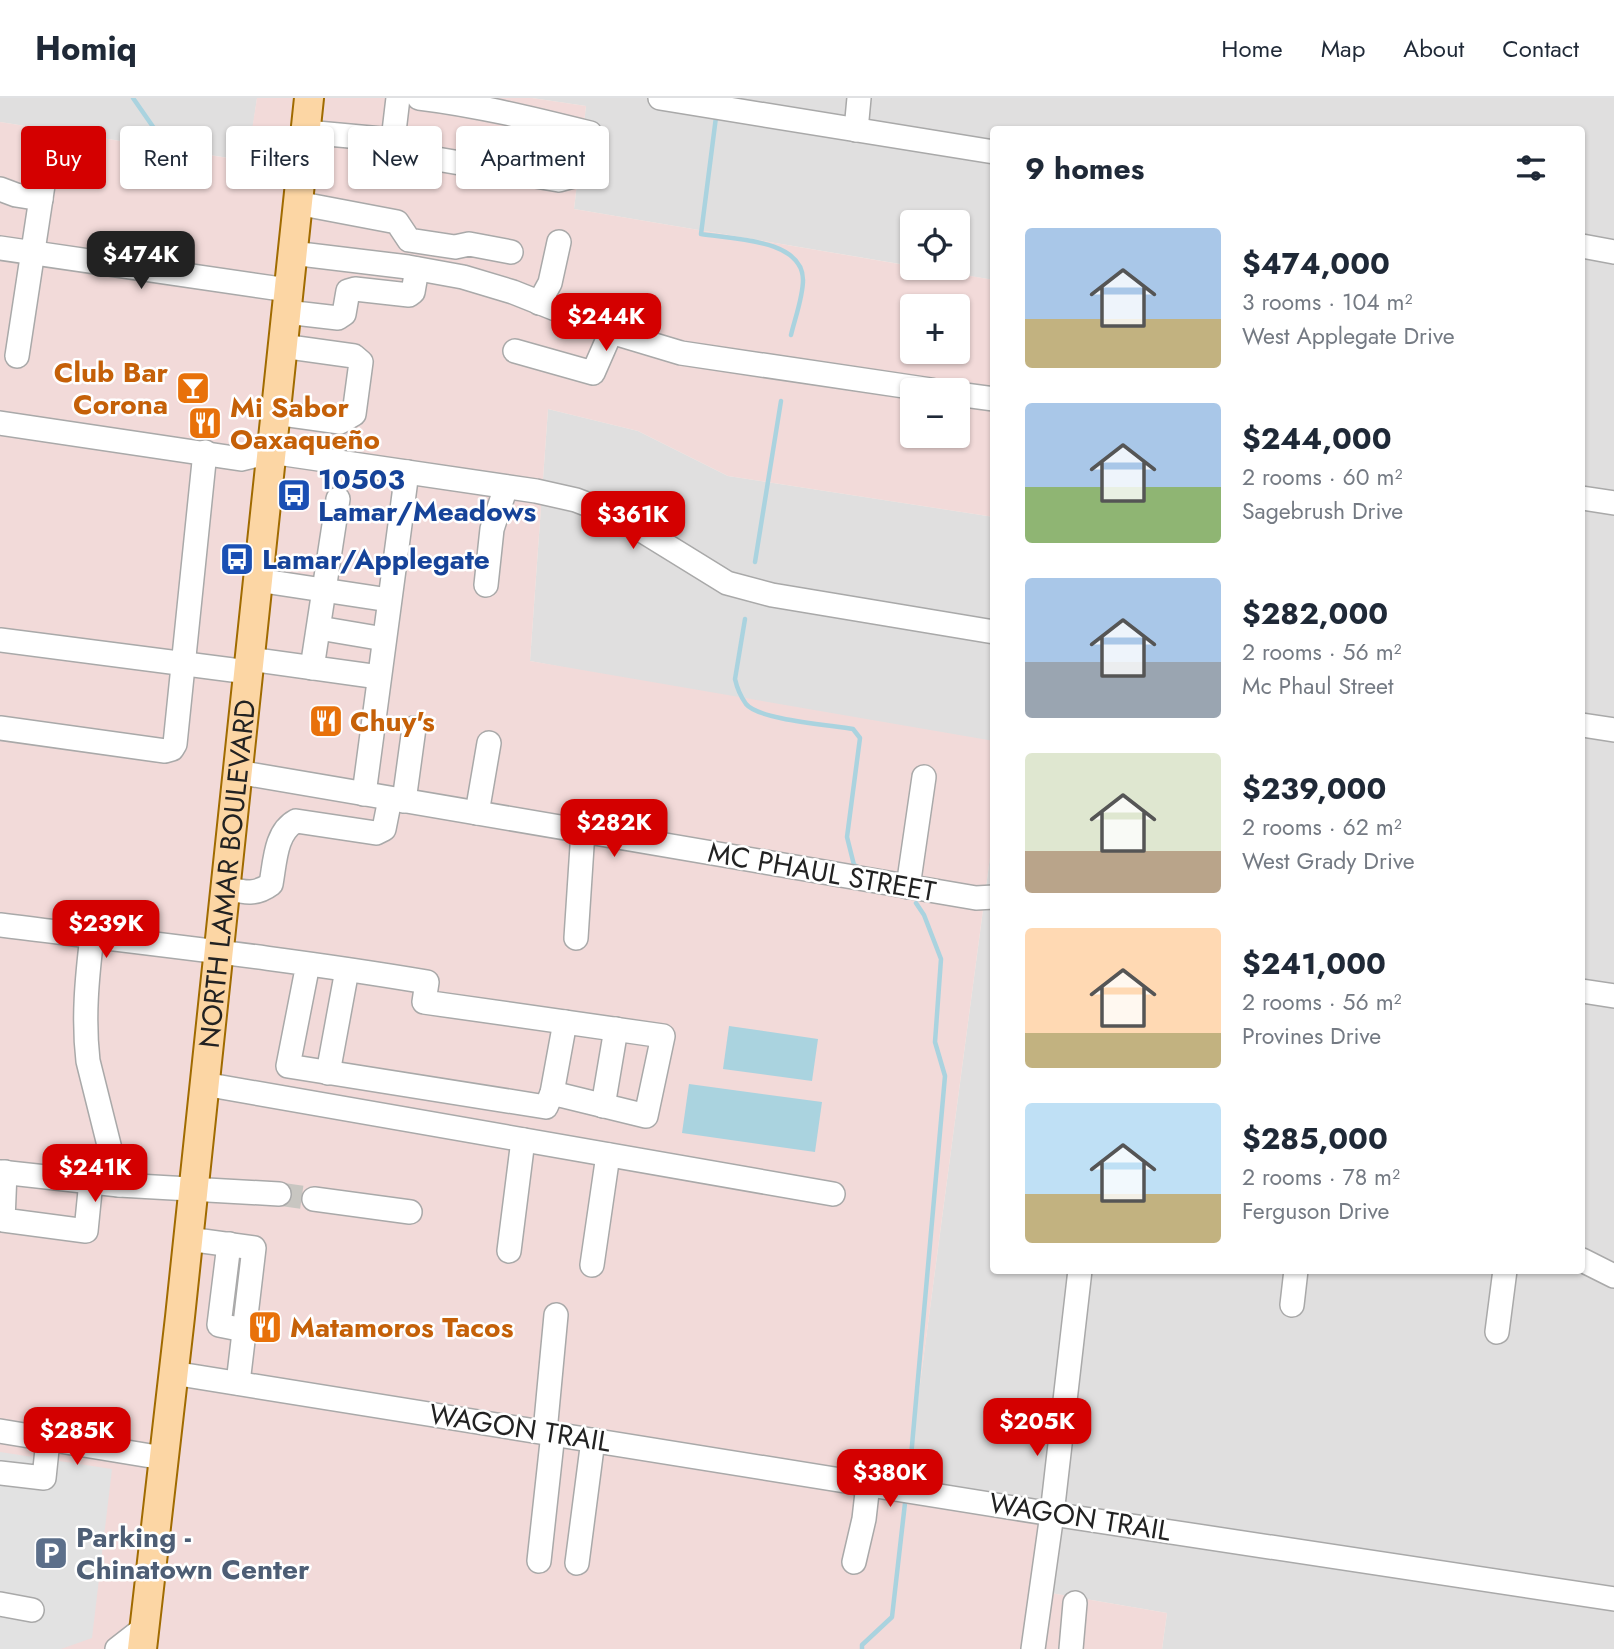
<!DOCTYPE html>
<html lang="en">
<head>
<meta charset="utf-8">
<style>
	body { margin:0; font-family:Jost,sans-serif; background:#f2f2f3; color:#1f2937; height:100vh; display:flex; flex-direction:column; font-size:26px; white-space:nowrap }
	* { box-sizing:border-box; margin:0 }
	p { font-size:23px; color:#747a83 }
	.icon { flex:none; width:38px; height:38px; fill:none; stroke:currentColor; stroke-width:2; stroke-linecap:round; stroke-linejoin:round }
	.map { position:relative; flex:1; overflow:hidden }
	.sheet { position:absolute; left:990px; top:28px; width:595px; height:1148px; display:flex; flex-direction:column; background:#fff; border-radius:7px; box-shadow:0 2px 5px #0004 }
	.sheet>* { flex:none }
	.banner { position:absolute; left:21px; top:28px; width:665px; height:63px; display:flex; gap:14px }
	.buttons { position:absolute; left:900px; top:112px; display:grid; gap:14px }
	.buttons a { display:grid; place-items:center; width:70px; height:70px; border-radius:7px; background:#fff; box-shadow:0 2px 5px #0004; font-size:35px }
	.price { position:absolute; translate:-50% -60px; padding:0 16px; border-radius:14px; background:#d40000; color:#fff; font-size:23px; line-height:46px; filter:drop-shadow(0 2px 4px #0008) }
	.price::after { content:''; position:absolute; left:50%; top:42px; width:21px; height:16px; margin-left:-10px; background:inherit; clip-path:polygon(0 0,100% 0,50% 100%) }
	.price.active { background:#222; color:#fff }
	ul { padding:0; list-style:none }
	li { display:flex; align-items:center; gap:21px; height:175px; padding:0 35px }
	li span { display:grid; place-items:center; flex:none; width:196px; height:140px; border-radius:7px; color:#555 }
	li>.icon { margin-inline-start:auto }
	span .icon { width:84px; height:84px; fill:#fffc; stroke-width:1 }
	li b { font-size:30px }
	h2 { display:flex; justify-content:space-between; align-items:center; height:84px; padding:0 35px; font-size:30px }
	.pill { padding:0 24px; border-radius:7px; background:#fff; box-shadow:0 2px 5px #0004; font-size:24px; line-height:63px }
	.pill.active { background:#d40000; color:#fff }
	header { display:flex; align-items:center; gap:42px; box-sizing:border-box; height:98px; padding:0 35px; background:#fff; border-bottom:2px solid #e0e1e3 }
	header strong { font-size:33px }
	nav { display:flex; gap:38px; margin-inline-start:auto; font-size:24px }
	.map>svg:first-child { display:block }
</style>
</head>
<body>
<header>
<strong>Homiq</strong>
<nav><a>Home</a><a>Map</a><a>About</a><a>Contact</a></nav>
</header>
<div class="map">
<svg width="1614" height="1551" viewBox="0 0 1614 1551">
	<rect width="100%" height="100%" fill="#f2efe9"/>
	<g fill="#e0dfdf">
		<polygon points="0,0 257,0 248,63 0,24"/>
		<polygon points="532,0 1614,0 1614,1551 1162,1551 1167,1515 1033,1492 908,1404 912,1346 994,729 994,1172 1582,1172 1582,32 994,32 994,182 920,170 957,170 957,124 912,124 912,168 574,111 586,8"/>
		<polygon points="548,311 638,333 728,378 994,419 994,650 530,563"/>
	</g>
	<path fill="#f2dad9" fill-rule="evenodd" d="M257,0h275l54,8 -12,103 420,71v237l-266,-41 -90,-45 -90,-22 -18,252 464,80v86l-82,617 -4,57 132,21 -7,68 134,23 -5,36h-1162v-1527l247,39zM912,208h45v46h-45zM912,292h45v46h-45z"/>
	<polygon fill="#e2e2e2" points="0,1354 112,1371 92,1540 61,1551 0,1551"/>
	<g fill="#aad3df">
		<polygon points="729,928 818,941 812,983 723,971"/>
		<polygon points="689,986 822,1004 815,1054 682,1035"/>
	</g>
	<g fill="none" stroke-linecap="round" stroke-linejoin="round">
		<g stroke="#aad3df" stroke-width="4.5">
			<polyline points="133,0 165,46"/>
			<path d="M716,19l-15,117c31,5 102,5 102,46 0,17 -8,38 -12,55"/>
			<polyline points="755,464 781,303"/>
			<path d="M745,521l-10,60c2,9 6,18 11,25 13,16 85,21 107,25l7,9 -13,99 7,28 6,3"/>
			<polyline points="910,1370 945,978 935,944 941,861 924,817 916,805"/>
			<polyline points="862,1551 862,1547 892,1519 905,1405"/>
		</g>
		<polyline stroke="#c8c6c1" stroke-width="23" stroke-dasharray="23 11" stroke-linecap="butt" points="279,1096 314,1101"/>
		<g stroke="#a9a9a9" stroke-width="26">
			<g id="minor">
				<polyline points="660,0 994,54"/>
				<polyline points="856,32 859,0"/>
				<polyline points="306,34 393,42 398,0"/>
				<path d="M393,42l9,13 157,27 22,-6 9,-41c-56,-14 -113,-28 -171,-35"/>
				<polyline points="0,91 16,97 41,101"/>
				<polyline points="297,105 397,124 409,142 455,149 469,146 511,154"/>
				<polyline points="1582,148 1614,154"/>
				<polyline points="0,150 288,192"/>
				<polyline points="292,155 408,169 463,179 513,194 621,237 681,255 931,292"/>
				<polyline points="539,205 550,185 559,144"/>
				<polyline points="286,214 338,220 344,216 348,193 355,191 409,197 413,194 417,171"/>
				<polyline points="515,253 593,275 611,234"/>
				<polyline points="17,258 48,54"/>
				<polyline points="957,296 994,301"/>
				<polyline points="275,315 340,324 354,316 361,264 354,258 282,248"/>
				<polyline points="0,325 241,361 271,354 536,393 576,402 620,419 727,485 772,497 994,534"/>
				<polyline points="1582,400 1614,405"/>
				<polyline points="257,482 389,502"/>
				<polyline points="486,487 492,431 506,389"/>
				<polyline points="319,530 384,541"/>
				<polyline points="0,542 248,574"/>
				<polyline points="249,561 379,579"/>
				<polyline points="312,570 338,401"/>
				<polyline points="1582,627 1614,632"/>
				<polyline points="0,630 165,653 172,651 175,646 205,354"/>
				<polyline points="237,674 976,800 994,799"/>
				<polyline points="364,696 407,374"/>
				<polyline points="404,703 414,630"/>
				<polyline points="477,715 489,645"/>
				<polyline points="908,789 924,679"/>
				<path d="M225,790c18,4 30,8 46,-4 4,-21 4,-52 25,-63l80,12 8,-4 6,-30"/>
				<path d="M0,827c142,18 285,33 427,57l-3,20 239,34 -17,80 -94,-23 -6,14 -258,-41 20,-102"/>
				<path d="M92,838c-5,42 -9,83 -4,125l31,124"/>
				<polyline points="576,840 583,733"/>
				<polyline points="1582,893 1614,898"/>
				<polyline points="328,975 347,872"/>
				<polyline points="204,986 833,1096"/>
				<polyline points="552,995 565,924"/>
				<polyline points="603,1008 616,931"/>
				<polyline points="0,1074 119,1087 279,1096"/>
				<polyline points="5,1074 3,1122 86,1133 91,1083"/>
				<polyline points="314,1101 410,1114"/>
				<polyline points="188,1141 254,1150 238,1285"/>
				<polyline points="229,1146 219,1227 244,1232"/>
				<polyline points="509,1153 523,1042"/>
				<polyline points="1582,1162 1614,1178"/>
				<polyline points="592,1167 608,1057"/>
				<polyline points="1292,1207 1296,1172"/>
				<polyline points="1497,1234 1505,1172"/>
				<polyline points="173,1275 1052,1416 1614,1501"/>
				<polyline points="0,1333 163,1360"/>
				<polyline points="545,1334 556,1217"/>
				<polyline points="0,1375 44,1380 48,1342"/>
				<polyline points="539,1463 553,1335"/>
				<polyline points="854,1464 864,1421 868,1386"/>
				<polyline points="577,1465 593,1342"/>
				<polyline points="0,1506 32,1512"/>
				<polyline points="117,1551 144,1530"/>
				<polyline points="1033,1551 1052,1416 1080,1172"/>
				<polyline points="1071,1551 1075,1505"/>
			</g>
		</g>
		<g stroke="#a06b00" stroke-width="32">
			<g id="major">
				<path id="s1" d="M142,1551l38,-332 129,-1219"/>
			</g>
		</g>
		<use href="#minor" stroke="#fff" stroke-width="23"/>
		<use href="#major" stroke="#fcd6a4" stroke-width="28"/>
	</g>
	<defs>
		<g id="bar-square" transform="scale(1.75)"><rect x="-9" y="-9" width="18" height="18" rx="4" fill="#e8710a" stroke="#fff"/><path d="M-6-5H6L.8 .8V4.5H3.5V6h-7V4.5H-.8V.8Z" fill="#fff"/></g>
		<g id="restaurant-square" transform="scale(1.75)"><rect x="-9" y="-9" width="18" height="18" rx="4" fill="#e8710a" stroke="#fff"/><path d="M-5-6h1v4h1v-4h1v4h1v-4h1v5L-1.5 .5V6h-2V.5L-5-1ZM5-6V6H3V1.5H1.5Q1.5-4 5-6Z" fill="#fff"/></g>
		<g id="bus-square" transform="scale(1.75)"><rect x="-9" y="-9" width="18" height="18" rx="4" fill="#1a4fb4" stroke="#fff"/><path d="M-5-6H5V4H4V6H2V4H-2V6H-4V4H-5ZM-3.5-4V0h7V-4ZM-3.5 1.2v1.5H-2V1.2ZM2 1.2v1.5H3.5V1.2Z" fill="#fff"/></g>
		<g id="parking-square" transform="scale(1.75)"><rect x="-9" y="-9" width="18" height="18" rx="4" fill="#5c6f8a" stroke="#fff"/><path d="M-3.5-5.5H1a3.5 3.5 0 0 1 0 7H-1V5.5H-3.5ZM-1-3.4V-.6H.8a1.4 1.4 0 0 0 0-2.8Z" fill="#fff"/></g>
	</defs>
	<g fill-rule="evenodd">
		<use href="#bar-square" x="193" y="290"/>
		<use href="#restaurant-square" x="205" y="325"/>
		<use href="#bus-square" x="294" y="397"/>
		<use href="#bus-square" x="237" y="461"/>
		<use href="#restaurant-square" x="326" y="623"/>
		<use href="#restaurant-square" x="265" y="1229"/>
		<use href="#parking-square" x="51" y="1455"/>
	</g>
	<g text-anchor="middle" dominant-baseline="central" stroke-width="5" stroke-linejoin="round" paint-order="stroke">
		<g font-size="28" font-weight="bold" fill="#c56008" stroke="#fff" text-anchor="start">
			<text x="168" y="274" text-anchor="end">Club Bar<tspan x="168" dy="32">Corona</tspan></text>
			<text x="230" y="309">Mi Sabor<tspan x="230" dy="32">Oaxaqueño</tspan></text>
			<text x="350" y="623">Chuy's</text>
			<text x="290" y="1229">Matamoros Tacos</text>
		</g>
		<g font-size="28" font-weight="bold" fill="#164399" stroke="#fff" text-anchor="start">
			<text x="318" y="381">10503<tspan x="318" dy="32">Lamar/Meadows</tspan></text>
			<text x="262" y="461">Lamar/Applegate</text>
		</g>
		<g font-size="28" fill="#222" stroke="#fff">
			<text transform="translate(822 774) rotate(10)">MC PHAUL STREET</text>
			<text stroke="none"><textPath href="#s1" startOffset="780">NORTH LAMAR BOULEVARD</textPath></text>
			<text transform="translate(520 1330) rotate(9)">WAGON TRAIL</text>
			<text transform="translate(1080 1419) rotate(9)">WAGON TRAIL</text>
		</g>
		<g font-size="28" font-weight="bold" fill="#4e5e75" stroke="#fff" text-anchor="start">
			<text x="76" y="1439">Parking -<tspan x="76" dy="32">Chinatown Center</tspan></text>
		</g>
	</g>
</svg>
<div class="buttons">
<a><svg class="icon" aria-label="locate" viewBox="0 0 24 24"><circle cx="12" cy="12" r="6"/><path d="M12 2v4M12 18v4M2 12h4M18 12h4"/></svg></a>
<a>+</a>
<a>−</a>
</div>
<b class="price active" style="left:141px;top:193px">$474K</b>
<b class="price" style="left:606px;top:255px">$244K</b>
<b class="price" style="left:633px;top:453px">$361K</b>
<b class="price" style="left:614px;top:761px">$282K</b>
<b class="price" style="left:106px;top:862px">$239K</b>
<b class="price" style="left:95px;top:1106px">$241K</b>
<b class="price" style="left:1037px;top:1360px">$205K</b>
<b class="price" style="left:77px;top:1369px">$285K</b>
<b class="price" style="left:890px;top:1411px">$380K</b>
<div class="banner">
<a class="pill active">Buy</a>
<a class="pill">Rent</a>
<a class="pill">Filters</a>
<a class="pill">New</a>
<a class="pill">Apartment</a>
</div>
<section class="sheet">
<h2>9 homes<svg class="icon" aria-label="filters" viewBox="0 0 24 24"><path d="M4 7h16M4 17h16"/><circle cx="9" cy="7" r="2"/><circle cx="15" cy="17" r="2"/></svg></h2>
<ul>
<li><span style="background:linear-gradient(#a9c7e8 65%,#c2b280 0)"><svg class="icon" aria-label="home" viewBox="0 0 24 24"><path d="M3 11l9-7 9 7M6 9v11h12V9"/></svg></span><div><b>$474,000</b><p>3 rooms · 104 m²</p><p>West Applegate Drive</p></div></li>
<li><span style="background:linear-gradient(#a9c7e8 60%,#8fb573 0)"><svg class="icon" aria-label="home" viewBox="0 0 24 24"><path d="M3 11l9-7 9 7M6 9v11h12V9"/></svg></span><div><b>$244,000</b><p>2 rooms · 60 m²</p><p>Sagebrush Drive</p></div></li>
<li><span style="background:linear-gradient(#a9c7e8 60%,#9aa5b1 0)"><svg class="icon" aria-label="home" viewBox="0 0 24 24"><path d="M3 11l9-7 9 7M6 9v11h12V9"/></svg></span><div><b>$282,000</b><p>2 rooms · 56 m²</p><p>Mc Phaul Street</p></div></li>
<li><span style="background:linear-gradient(#dfe7d0 70%,#b9a48a 0)"><svg class="icon" aria-label="home" viewBox="0 0 24 24"><path d="M3 11l9-7 9 7M6 9v11h12V9"/></svg></span><div><b>$239,000</b><p>2 rooms · 62 m²</p><p>West Grady Drive</p></div></li>
<li><span style="background:linear-gradient(#ffd9b3 75%,#c2b280 0)"><svg class="icon" aria-label="home" viewBox="0 0 24 24"><path d="M3 11l9-7 9 7M6 9v11h12V9"/></svg></span><div><b>$241,000</b><p>2 rooms · 56 m²</p><p>Provines Drive</p></div></li>
<li><span style="background:linear-gradient(#bfe0f5 65%,#c2b280 0)"><svg class="icon" aria-label="home" viewBox="0 0 24 24"><path d="M3 11l9-7 9 7M6 9v11h12V9"/></svg></span><div><b>$285,000</b><p>2 rooms · 78 m²</p><p>Ferguson Drive</p></div></li>
</ul>
</section>
</div>
</body>
</html>
